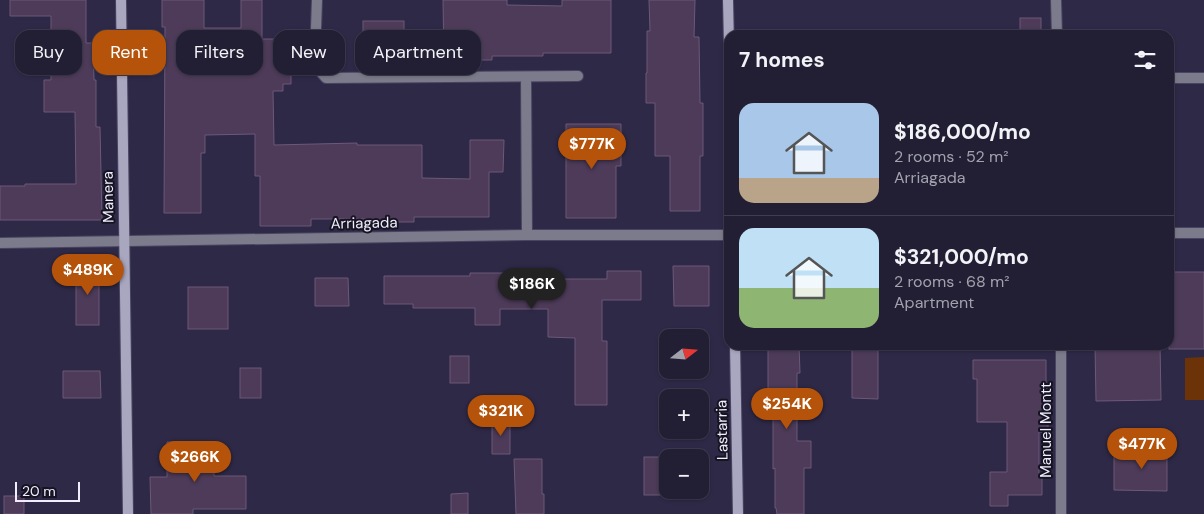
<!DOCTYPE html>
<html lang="en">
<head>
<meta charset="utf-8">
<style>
	body { margin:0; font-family:"DM Sans",sans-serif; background:#2e2c41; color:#f1f3f6; height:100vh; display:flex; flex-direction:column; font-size:19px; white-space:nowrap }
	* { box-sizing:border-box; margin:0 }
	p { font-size:16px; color:#a2a2ad }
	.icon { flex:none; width:28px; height:28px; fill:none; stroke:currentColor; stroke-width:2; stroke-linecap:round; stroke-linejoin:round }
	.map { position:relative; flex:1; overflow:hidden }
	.sheet { position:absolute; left:724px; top:30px; width:450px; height:320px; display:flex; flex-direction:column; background:#221f35; border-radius:15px; box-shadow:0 1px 4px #0004,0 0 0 1px #3f3d50 }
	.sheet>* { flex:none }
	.banner { position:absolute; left:15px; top:30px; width:475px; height:45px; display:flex; gap:10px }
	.needle { width:32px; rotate:73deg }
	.tools { position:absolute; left:659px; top:329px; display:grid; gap:10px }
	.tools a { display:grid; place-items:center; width:50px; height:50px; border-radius:10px; background:#221f35; box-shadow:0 1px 4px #0004,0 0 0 1px #3f3d50; font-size:25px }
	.scale { position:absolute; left:15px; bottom:12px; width:65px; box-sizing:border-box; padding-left:5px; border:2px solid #f0eefe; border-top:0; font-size:14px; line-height:18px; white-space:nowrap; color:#f0eefe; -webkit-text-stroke:4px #161422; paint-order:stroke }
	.price { position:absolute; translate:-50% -42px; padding:0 11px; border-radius:18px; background:#b45309; color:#fff; font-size:16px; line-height:32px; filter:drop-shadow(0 1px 2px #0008) }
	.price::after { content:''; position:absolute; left:50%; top:30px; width:15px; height:11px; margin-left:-8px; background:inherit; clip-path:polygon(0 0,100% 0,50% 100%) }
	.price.current { background:#222; color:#fff }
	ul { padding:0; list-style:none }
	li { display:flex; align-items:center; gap:15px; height:125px; padding:0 15px }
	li+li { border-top:1px solid #3f3d50 }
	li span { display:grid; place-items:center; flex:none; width:140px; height:100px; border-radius:15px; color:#555 }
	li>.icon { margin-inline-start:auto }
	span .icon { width:60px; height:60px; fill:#fffc; stroke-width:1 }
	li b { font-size:21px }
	h2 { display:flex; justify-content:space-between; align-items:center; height:60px; padding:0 15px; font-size:21px }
	.pill { padding:0 18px; border-radius:15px; background:#221f35; box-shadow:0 1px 4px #0004,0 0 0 1px #3f3d50; font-size:18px; line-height:45px }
	.pill.current { background:#b45309; color:#fff }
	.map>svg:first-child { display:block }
</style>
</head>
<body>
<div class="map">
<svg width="1204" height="514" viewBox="0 0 1204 514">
	<rect width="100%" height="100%" fill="#2e2947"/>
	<polygon fill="#6c3309" points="1204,357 1204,400 1185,400 1185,358"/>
	<g fill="#4d3b59" stroke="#6c5979">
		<polygon points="10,0 86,0 86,43 93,43 94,80 96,80 96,127 100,127 102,220 0,220 0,186 25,186 25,184 76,184 75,112 44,112 44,80 51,80 51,16 10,16"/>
		<polygon points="162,0 204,0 204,28 241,28 241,0 262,0 262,39 282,39 283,51 291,51 291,84 283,84 283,91 273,91 274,145 357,143 357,145 422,145 422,178 470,179 470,140 504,140 503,172 489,172 489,217 414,217 414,222 375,222 375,219 311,219 311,226 260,226 260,176 255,176 255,134 205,135 205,153 201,153 201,213 164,213 165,27 162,27"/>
		<polygon points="443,0 507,0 507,5 562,6 562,0 611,0 611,53 543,53 543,56 492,56 492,60 444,60"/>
		<polygon points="649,0 695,0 694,37 699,37 700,103 703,103 703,156 700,156 700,211 670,211 670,156 655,156 655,103 646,103 646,73 647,73 647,31 650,31"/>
		<rect x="1020" y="18" width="21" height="17"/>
		<rect x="363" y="21" width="41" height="45"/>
		<polygon points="566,124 621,124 621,166 616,166 616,218 566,218"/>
		<polygon points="673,266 709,266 709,306 674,306"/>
		<rect x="76" y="268" width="23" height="57"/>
		<polygon points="607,271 641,271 641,300 602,300 602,341 607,341 607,405 575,405 575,338 548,337 548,309 500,309 500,325 475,325 475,308 413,308 413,304 384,304 384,276 470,276 470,273 507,273 507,275 541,275 541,279 607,279"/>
		<rect x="1169" y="272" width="35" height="77"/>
		<polygon points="315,278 348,278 349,306 315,306"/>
		<rect x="188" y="287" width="40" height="42"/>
		<polygon points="768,345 799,345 800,373 797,373 797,441 811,441 811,468 804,468 804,514 777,514 776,508 775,508 775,468 773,469 773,419 768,419"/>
		<polygon points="852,345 878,345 878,399 852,398"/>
		<polygon points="1095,345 1160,345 1161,400 1096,401"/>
		<rect x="450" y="356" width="19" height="27"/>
		<polygon points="973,360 1046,360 1046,411 1048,411 1048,433 1039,432 1039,476 1042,476 1042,495 1008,495 1008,506 990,506 990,472 1007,472 1007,422 977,422 977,379 973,379"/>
		<rect x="240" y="368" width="21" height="30"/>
		<polygon points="63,371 100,371 101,398 63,398"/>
		<polygon points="492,420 510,421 510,454 492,454"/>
		<polygon points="167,442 214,442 214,476 246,476 246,509 193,509 193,514 151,514 150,477 167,477"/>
		<polygon points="1144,445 1167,445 1167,491 1114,490 1114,456 1144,456"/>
		<rect x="644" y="457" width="18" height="38"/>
		<polygon points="514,459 542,459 542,494 544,494 544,514 516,514"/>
		<polygon points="468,493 468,514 451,514 451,494"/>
		<rect x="4" y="496" width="20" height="18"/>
	</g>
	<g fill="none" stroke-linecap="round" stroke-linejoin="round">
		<g stroke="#494561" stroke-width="12">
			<g id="street">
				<polyline points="317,0 315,57 319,70 326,78 578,76"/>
				<polyline points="1056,0 1057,35"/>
				<polyline points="526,77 527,235"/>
				<polyline points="1169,78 1204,78"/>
				<polyline points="1169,233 1204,233"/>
				<polyline points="0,243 527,235 729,235"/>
				<polyline points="1061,345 1061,514"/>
			</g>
		</g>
		<g stroke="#494561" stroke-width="12">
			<g id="secondary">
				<polyline points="121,0 128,514"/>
				<polyline points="728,0 729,45"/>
				<polyline points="735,345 738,514"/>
			</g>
		</g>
		<use href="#street" stroke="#7c7b8b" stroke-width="10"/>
		<use href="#secondary" stroke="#a9a6bf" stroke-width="10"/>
	</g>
	<g text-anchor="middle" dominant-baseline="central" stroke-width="4" stroke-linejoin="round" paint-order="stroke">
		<g font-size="15" fill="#f0eefe" stroke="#161422">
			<text transform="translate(108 197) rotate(-91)">Manera</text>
			<text transform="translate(364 223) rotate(-1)">Arriagada</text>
			<text transform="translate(722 430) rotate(-91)">Lastarria</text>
			<text transform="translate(1046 430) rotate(-90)">Manuel Montt</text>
		</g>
	</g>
</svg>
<div class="tools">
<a><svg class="needle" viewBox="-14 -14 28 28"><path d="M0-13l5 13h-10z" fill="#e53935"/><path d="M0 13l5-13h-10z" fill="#a2a2ad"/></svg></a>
<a>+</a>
<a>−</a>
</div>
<div class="scale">20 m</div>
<b class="price" style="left:592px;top:170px">$777K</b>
<b class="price" style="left:88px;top:296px">$489K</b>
<b class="price current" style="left:532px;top:310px">$186K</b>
<b class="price" style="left:787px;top:430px">$254K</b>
<b class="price" style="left:501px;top:437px">$321K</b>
<b class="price" style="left:1142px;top:470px">$477K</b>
<b class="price" style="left:195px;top:483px">$266K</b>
<div class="banner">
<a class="pill">Buy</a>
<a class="pill current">Rent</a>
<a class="pill">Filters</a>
<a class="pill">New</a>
<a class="pill">Apartment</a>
</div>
<section class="sheet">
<h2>7 homes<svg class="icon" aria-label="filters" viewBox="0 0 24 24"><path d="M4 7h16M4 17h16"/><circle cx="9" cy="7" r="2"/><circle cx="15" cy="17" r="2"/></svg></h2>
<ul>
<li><span style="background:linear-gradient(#a9c7e8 75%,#b9a48a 0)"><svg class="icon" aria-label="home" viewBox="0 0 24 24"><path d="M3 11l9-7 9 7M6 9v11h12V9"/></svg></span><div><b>$186,000/mo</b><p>2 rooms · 52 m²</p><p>Arriagada</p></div></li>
<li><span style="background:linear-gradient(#bfe0f5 60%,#8fb573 0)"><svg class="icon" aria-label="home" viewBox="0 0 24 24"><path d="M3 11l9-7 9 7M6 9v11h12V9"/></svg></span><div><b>$321,000/mo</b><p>2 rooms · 68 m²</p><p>Apartment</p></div></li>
</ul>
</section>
</div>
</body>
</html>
